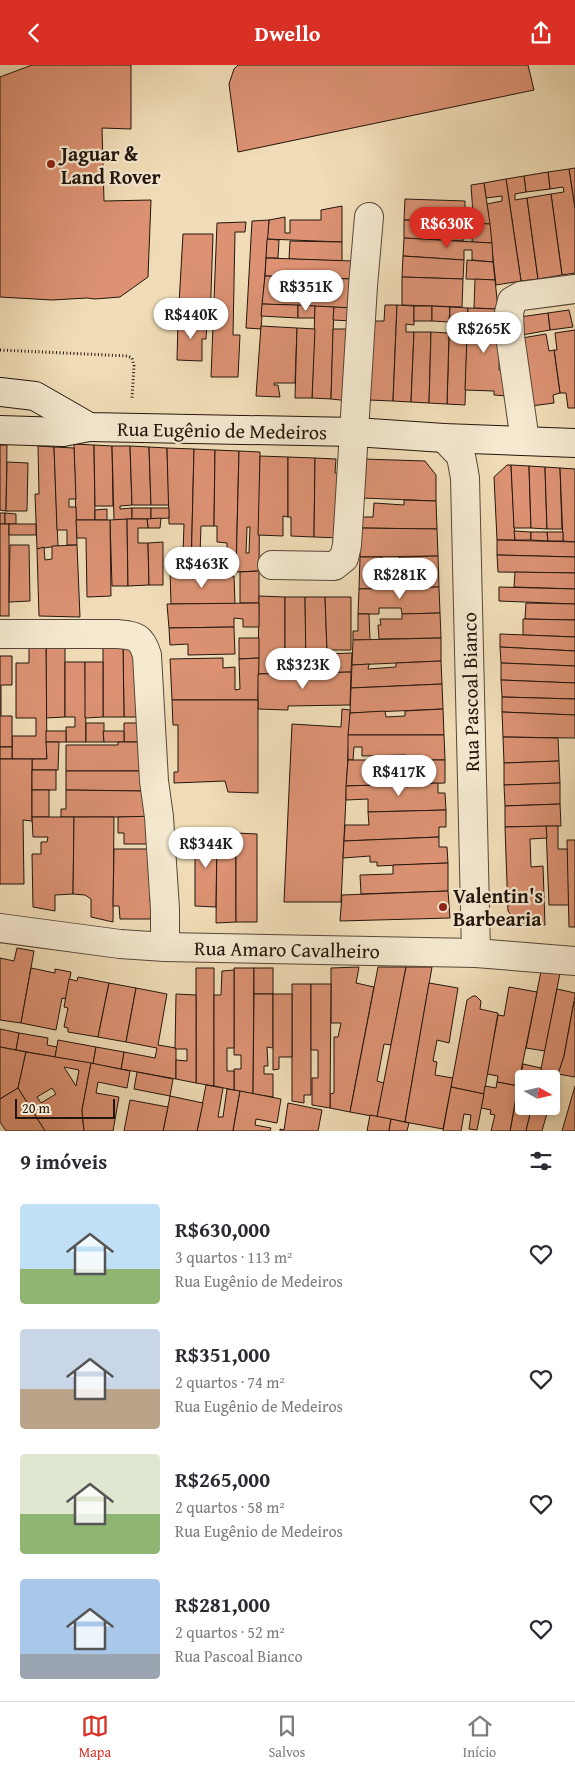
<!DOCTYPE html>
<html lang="pt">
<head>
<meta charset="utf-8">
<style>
	body { margin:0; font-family:"Gentium Book Plus",serif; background:#f2f2f3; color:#2b2b33; height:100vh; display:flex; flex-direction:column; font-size:19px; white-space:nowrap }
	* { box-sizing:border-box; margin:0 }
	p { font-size:16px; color:#7c7c81 }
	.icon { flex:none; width:28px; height:28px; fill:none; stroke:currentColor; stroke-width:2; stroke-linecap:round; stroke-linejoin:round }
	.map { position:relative; height:1066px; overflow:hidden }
	.panel { display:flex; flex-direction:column; background:#fff; flex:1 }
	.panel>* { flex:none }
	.needle { width:32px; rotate:98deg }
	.tools { position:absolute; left:515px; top:1005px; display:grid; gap:10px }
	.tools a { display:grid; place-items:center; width:45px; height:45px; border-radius:5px; background:#fff; box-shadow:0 2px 8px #0003; font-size:25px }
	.scale { position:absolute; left:15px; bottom:12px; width:100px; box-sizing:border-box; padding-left:5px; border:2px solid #23150d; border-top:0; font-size:14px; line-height:18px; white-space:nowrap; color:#23150d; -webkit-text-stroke:4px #f5e9d0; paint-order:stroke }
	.price { position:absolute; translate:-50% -42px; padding:0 11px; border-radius:18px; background:#fff; color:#222; font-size:16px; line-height:32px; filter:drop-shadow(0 1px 2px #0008) }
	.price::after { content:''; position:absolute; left:50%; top:30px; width:15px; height:11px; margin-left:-8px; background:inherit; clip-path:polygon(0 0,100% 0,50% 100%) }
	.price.current { background:#d93025; color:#fff }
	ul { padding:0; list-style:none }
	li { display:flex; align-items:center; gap:15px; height:125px; padding:0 20px }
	li span { display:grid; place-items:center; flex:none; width:140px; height:100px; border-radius:5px; color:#555 }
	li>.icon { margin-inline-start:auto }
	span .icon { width:60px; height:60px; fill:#fffc; stroke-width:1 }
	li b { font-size:21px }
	h2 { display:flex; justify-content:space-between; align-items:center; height:60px; padding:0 20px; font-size:21px }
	header { display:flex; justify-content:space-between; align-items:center; height:65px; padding:0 20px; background:#d93025; color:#fff; font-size:22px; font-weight:700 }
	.menu { display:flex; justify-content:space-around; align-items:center; height:70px; border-top:1px solid #e1e1e2; background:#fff; font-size:14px; color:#7c7c81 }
	.menu a { display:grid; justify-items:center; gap:2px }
	.menu .current { color:#d93025 }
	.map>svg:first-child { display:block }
</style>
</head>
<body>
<header><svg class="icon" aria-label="back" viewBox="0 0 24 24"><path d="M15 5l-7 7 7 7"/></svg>Dwello<svg class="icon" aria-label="share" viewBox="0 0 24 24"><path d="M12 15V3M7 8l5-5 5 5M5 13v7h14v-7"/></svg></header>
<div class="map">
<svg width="575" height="1066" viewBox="0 0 575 1066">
	<rect width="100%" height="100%" fill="#f0ddb7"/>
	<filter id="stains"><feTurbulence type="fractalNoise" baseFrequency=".004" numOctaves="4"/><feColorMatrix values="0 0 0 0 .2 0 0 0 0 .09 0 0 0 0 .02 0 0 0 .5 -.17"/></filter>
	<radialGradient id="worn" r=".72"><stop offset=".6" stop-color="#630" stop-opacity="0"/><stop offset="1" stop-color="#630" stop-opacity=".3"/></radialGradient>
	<g fill="#dc9273" stroke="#23150d" fill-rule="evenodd">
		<polygon points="32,0 131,0 131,64 102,63 104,136 151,135 148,212 120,232 95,234 87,233 52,235 0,232 0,12"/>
		<polygon points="238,0 528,0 534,25 238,87 229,19 234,4"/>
		<polygon points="575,103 575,144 569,104"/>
		<polygon points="569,104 575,144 575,208 562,210 551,129 564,127 563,122 550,124 548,107"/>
		<polygon points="548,107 550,124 526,127 524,111"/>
		<polygon points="524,111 526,127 515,129 515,135 527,133 538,214 521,216 506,114"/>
		<polygon points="506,114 521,216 496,220 487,139 502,136 502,131 486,133 484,118"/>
		<polygon points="484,118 490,159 404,155 405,134 465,136 465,149 473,149 471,120"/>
		<polygon points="551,129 562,210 538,214 527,133"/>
		<polygon points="342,141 342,177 267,174 269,155 285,152 285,168 290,168 290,155 321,155 321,145"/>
		<polygon points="269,155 261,264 246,263 252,156"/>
		<polygon points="404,155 464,158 463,176 404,173"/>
		<polygon points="246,157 245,167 235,167 233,270 240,270 238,312 211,312 217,158"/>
		<polygon points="473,158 490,159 492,178 472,177"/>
		<polygon points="183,169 213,169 210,258 178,256"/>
		<polygon points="404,173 492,178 493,197 472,195 472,185 464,185 464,195 403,191"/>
		<polygon points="267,174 279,175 278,193 266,193"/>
		<polygon points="290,176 342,177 342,196 289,194"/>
		<polygon points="403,191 464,195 463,214 402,212"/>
		<polygon points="266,193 353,196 353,214 265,211"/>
		<polygon points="467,195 493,197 495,215 466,214"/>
		<polygon points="265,211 353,214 352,243 262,239"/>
		<polygon points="402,212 463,214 462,242 402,240"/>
		<polygon points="475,214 495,215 498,244 474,243"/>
		<polygon points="262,239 298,240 298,253 261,251"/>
		<polygon points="298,240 315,241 315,253 298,253"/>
		<polygon points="385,240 397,240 393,336 369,335 372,256 384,256"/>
		<polygon points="397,240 414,241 414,260 406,259 406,267 414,267 411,337 393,336"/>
		<polygon points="315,241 334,242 331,334 312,333"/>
		<rect x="414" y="241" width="18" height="15"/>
		<polygon points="432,241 450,242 449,257 432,256"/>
		<polygon points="334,242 352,243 352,256 333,255"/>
		<polygon points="450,242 468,243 465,340 447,339"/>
		<polygon points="468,243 498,244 501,260 486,260 485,270 500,270 499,305 506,305 508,331 494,330 494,326 465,325"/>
		<polygon points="569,245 573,262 550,265 548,248"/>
		<polygon points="548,248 550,265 522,270 520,252"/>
		<polygon points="178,256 207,257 206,274 202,274 202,296 177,295"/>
		<polygon points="261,261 297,263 295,318 274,318 274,320 278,320 280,332 256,331"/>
		<polygon points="297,263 315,264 312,333 295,333"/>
		<polygon points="333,264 352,264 350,336 331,334"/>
		<polygon points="575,265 575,343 568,343 566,328 560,328 554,285 557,285 555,268"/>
		<polygon points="414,267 431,267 429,338 411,337"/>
		<polygon points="431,267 449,268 447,339 429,338"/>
		<polygon points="546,269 549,286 554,285 560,328 553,330 554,338 531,341 522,273"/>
		<polygon points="74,379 94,380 95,455 76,455"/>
		<polygon points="0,380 7,380 6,446 0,445"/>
		<polygon points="94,380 112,381 113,441 95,441"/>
		<polygon points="38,381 54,382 58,481 37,484 35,429 39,429"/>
		<polygon points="112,381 130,381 132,440 120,441 120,444 132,443 132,454 114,455"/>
		<polygon points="130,381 149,382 151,440 132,440"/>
		<polygon points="54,382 74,383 76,434 69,434 69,442 76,442 77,480 67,480 67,465 57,465"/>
		<polygon points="149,382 167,383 169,440 151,440"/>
		<polygon points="167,383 194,384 191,507 170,507 170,489 183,489 184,459 169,459"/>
		<polygon points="194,384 215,385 214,461 201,461 200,489 213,490 213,506 191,507"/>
		<polygon points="215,385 239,386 236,507 213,506 213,490 227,489 227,478 217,477 217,461 214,461"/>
		<path d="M239,386l21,1 -1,119 -23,1zM247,462h3l-1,26h-3z"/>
		<polygon points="260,391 288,392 288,452 283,451 283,471 258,470"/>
		<polygon points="288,392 315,393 314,472 291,471 291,452 288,452"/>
		<polygon points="315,393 336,394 335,408 341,408 341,473 314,472"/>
		<polygon points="363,394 425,396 436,410 436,436 362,433"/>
		<polygon points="7,397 28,398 27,446 6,446"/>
		<polygon points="507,400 511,400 515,475 497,475 494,412"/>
		<polygon points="511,400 529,401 531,463 514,463"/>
		<polygon points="529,401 545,402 547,464 531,463"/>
		<polygon points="545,402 560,403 562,464 547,464"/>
		<polygon points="560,403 575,404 575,477 563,476"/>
		<polygon points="404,435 436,436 437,464 360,463 361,452 373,452 374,438 404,440"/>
		<rect x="132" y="443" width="19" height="11"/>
		<polygon points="151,443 169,443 169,453 151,454"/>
		<polygon points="107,444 107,455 95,455 95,445"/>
		<rect x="0" y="448" width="5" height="11"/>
		<polygon points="5,448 16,449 16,459 5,459"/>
		<polygon points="161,453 160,463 148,463 147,454"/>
		<polygon points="127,454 128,521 112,521 110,455"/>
		<polygon points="127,454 147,454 148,463 138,463 138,478 148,478 149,520 128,521"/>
		<polygon points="76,455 110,455 111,531 87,532 86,473 77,473"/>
		<rect x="0" y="459" width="9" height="92"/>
		<rect x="9" y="459" width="27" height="11"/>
		<polygon points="360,463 437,464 438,491 360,492"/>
		<polygon points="514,466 531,467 531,475 515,475"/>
		<polygon points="531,467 547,467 548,476 531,475"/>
		<polygon points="547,467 563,467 563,476 548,476"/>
		<polygon points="497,475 575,477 575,492 497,490"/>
		<polygon points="163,477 163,520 149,520 148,478"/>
		<polygon points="10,480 29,480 30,536 9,537"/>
		<polygon points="77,480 80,552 39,551 37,484 44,482 45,495 52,494 52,481"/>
		<polygon points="497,490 575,492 575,508 498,507"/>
		<polygon points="438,491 439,522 359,524 360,492 382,492 382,497 399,497 399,492"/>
		<polygon points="259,506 259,538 240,538 240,507"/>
		<polygon points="170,507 191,507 191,511 234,511 235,539 171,539"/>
		<polygon points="515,507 575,508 575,524 514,522"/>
		<polygon points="439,522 440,548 402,549 401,543 379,543 379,549 358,549 359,524"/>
		<polygon points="499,522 575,524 575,539 499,536"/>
		<polygon points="259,531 285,532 285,586 277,586 277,594 286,594 286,609 258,609"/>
		<polygon points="285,532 305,532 306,586 285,586"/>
		<polygon points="305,532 325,532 327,585 313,585 313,595 326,595 327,608 306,608"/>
		<polygon points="325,532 351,532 351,585 327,585"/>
		<polygon points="259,538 259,562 243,562 243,554 234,553 234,562 169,563 167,539"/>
		<polygon points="526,538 575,539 575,555 525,554"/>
		<polygon points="440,548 441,573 379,574 378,560 381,560 380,554 402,554 402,549"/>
		<polygon points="358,549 369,549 370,575 353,575 353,566 358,566"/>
		<polygon points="523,554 575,555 575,572 523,570"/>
		<polygon points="234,562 235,589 188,590 188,579 170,580 169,563"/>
		<polygon points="500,569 575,572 575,586 500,582"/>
		<polygon points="239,573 259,573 259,593 239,594"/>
		<polygon points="441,573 441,596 352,600 353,575"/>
		<polygon points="65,581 65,652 46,653 46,582"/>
		<polygon points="123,581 141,581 142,652 124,652"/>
		<polygon points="123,581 124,652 103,652 103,582"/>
		<polygon points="29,582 46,582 47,694 12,694 12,671 36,671 36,653 16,653 16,598 29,598"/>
		<polygon points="500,582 575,586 575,601 501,598"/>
		<polygon points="352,588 351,607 327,608 327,589"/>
		<polygon points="0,591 12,591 12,620 1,620 1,651 12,651 12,682 0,682"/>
		<polygon points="286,591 301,591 301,595 306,595 306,608 286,609"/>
		<polygon points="223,593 223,603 235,602 235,625 240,624 239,594 259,593 258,635 172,635 170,594"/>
		<polygon points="441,596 442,619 351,623 352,600 369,599 368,604 396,602 396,598"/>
		<polygon points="65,597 85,597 86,677 66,677 66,662 75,662 75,652 65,652"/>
		<polygon points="85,597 103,597 103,652 85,653"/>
		<polygon points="501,598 575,601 575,618 501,615"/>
		<polygon points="351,607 350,640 288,641 288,645 258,644 258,609"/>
		<polygon points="501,615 575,618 575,634 502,632"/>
		<polygon points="442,619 443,644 350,648 351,623"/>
		<polygon points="502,632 575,634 575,650 502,647"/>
		<polygon points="172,635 258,635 258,728 228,727 225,716 174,718 174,707 178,707 178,660 173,660"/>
		<polygon points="342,644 350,645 350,648 341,837 284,837 292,659 341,662"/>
		<polygon points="443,644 444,670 348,670 350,648 385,646 386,652 405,651 405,646"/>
		<polygon points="502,647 575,650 575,673 503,672"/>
		<rect x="86" y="658" width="18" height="19"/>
		<polygon points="124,658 142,658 143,677 124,677"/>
		<rect x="46" y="666" width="20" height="11"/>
		<polygon points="103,666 124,666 124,677 104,677"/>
		<polygon points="348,670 444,670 445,695 407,695 406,690 362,691 362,682 354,682 353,695 348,695"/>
		<polygon points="503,672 558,673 559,696 504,698"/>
		<polygon points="46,677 59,677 58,705 32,705 32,694 47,694"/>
		<polygon points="118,677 143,677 143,706 66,706 66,680 118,680"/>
		<rect x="0" y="682" width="12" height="12"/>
		<polygon points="0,694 32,694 32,756 23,755 24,819 0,819"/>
		<polygon points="348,695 367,695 367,710 392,707 392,702 397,699 397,695 445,695 445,718 346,721"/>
		<polygon points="559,696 560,718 504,720 504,698"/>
		<rect x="32" y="705" width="24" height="20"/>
		<polygon points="66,706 143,706 144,726 66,725"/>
		<polygon points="438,718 438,728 445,728 446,745 368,747 368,734 346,735 346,721"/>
		<polygon points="560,718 560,739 505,741 504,720"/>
		<rect x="32" y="725" width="17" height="27"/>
		<polygon points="66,725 144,726 153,752 61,752 61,744 66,744"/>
		<polygon points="560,739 561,761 505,762 505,741"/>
		<polygon points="446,745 446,762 439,762 439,772 344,776 345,760 369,760 368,747"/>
		<polygon points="156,751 156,779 124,779 124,768 118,768 118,752"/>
		<polygon points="32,752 74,752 73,829 55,830 55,846 33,842 32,789 41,789 41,777 47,777 48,772 33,772"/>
		<polygon points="74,752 114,752 113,857 91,852 91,834 85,830 73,829"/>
		<polygon points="546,761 558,761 558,784 568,784 569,840 549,840"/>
		<polygon points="546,761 547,773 530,774 531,802 543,801 545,860 518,858 508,846 505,762"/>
		<polygon points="195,767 217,768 216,842 195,841"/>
		<polygon points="217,768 236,768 236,857 216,858"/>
		<polygon points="236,768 257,769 257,857 236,857"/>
		<polygon points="439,772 439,782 447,782 448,798 377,801 377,797 370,797 370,791 343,793 344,776"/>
		<polygon points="567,775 575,775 575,862 569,862"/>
		<polygon points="114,784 150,784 150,837 156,837 153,854 120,854 119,841 113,841"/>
		<polygon points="448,798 448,826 361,829 360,810 393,809 393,800"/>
		<polygon points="448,826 450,853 340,856 342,830"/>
		<polygon points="17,883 34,886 21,958 0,955 0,893 14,896"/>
		<polygon points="359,902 356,918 374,922 350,1047 330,1043 330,1029 334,1028 334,972 338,972 341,958 331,958 331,903"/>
		<polygon points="378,902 406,902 391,980 384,979 377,1016 384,1018 377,1052 350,1047"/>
		<polygon points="406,902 432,902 405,1057 377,1052"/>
		<polygon points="31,903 55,908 55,904 71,907 66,934 62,933 56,965 21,958"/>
		<polygon points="196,903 214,903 214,1021 196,1018"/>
		<polygon points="234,903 254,903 253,1029 234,1025 234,1004 241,1004 241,990 234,990"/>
		<rect x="254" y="903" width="19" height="26"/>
		<polygon points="234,905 234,983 227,983 227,1006 234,1006 234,1025 214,1021 214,930 221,930 222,906"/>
		<polygon points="541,906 560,908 545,986 526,983"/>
		<polygon points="78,912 109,918 98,972 68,967 68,963 64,962 68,943 64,942 69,914 77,916"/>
		<polygon points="109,918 136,923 126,977 98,972"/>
		<polygon points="429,918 458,923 449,978 437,975 433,996 437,997 435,1010 453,1013 443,1064 405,1057"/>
		<polygon points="292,919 311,919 311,1030 304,1030 304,1038 292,1036"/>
		<polygon points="311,919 331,919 330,1043 312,1040 312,1013 318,1013 318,985 311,985"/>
		<polygon points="509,922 537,927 518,1021 497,1017 498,1011 487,1009 498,950 504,951"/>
		<polygon points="136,923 167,929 158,980 176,983 176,1014 121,1004 124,987 155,993 157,983 126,977"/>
		<polygon points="557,924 575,928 575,931 564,991 551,1034 551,1014 539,1014"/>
		<polygon points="176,929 196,930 196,1018 176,1014 176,995 187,996 187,984 175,984"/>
		<polygon points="254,929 273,929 273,983 267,982 268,1001 264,1001 264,1009 273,1009 273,1032 253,1029"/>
		<polygon points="273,929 292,929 292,992 279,992 279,1004 273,1005"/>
		<polygon points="473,931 476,931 481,936 480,944 498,948 484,1029 451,1022 467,935"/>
		<polygon points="574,937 575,937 575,1012 558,1009 564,991"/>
		<polygon points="0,964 19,968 16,985 0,982"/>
		<polygon points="19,968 48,973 47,980 57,982 55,992 16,985"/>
		<polygon points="58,975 96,982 93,999 55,992"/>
		<polygon points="0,982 26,987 18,1023 0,1034"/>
		<polygon points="96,982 124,987 121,1004 93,999"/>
		<path d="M26,987l65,11 -9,47 2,21h-39l-27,-43zM64,1002l15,3 -3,16zM52,1023l4,6 -15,9 -4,-6z"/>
		<polygon points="91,998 130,1006 127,1023 98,1017 96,1028 119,1032 113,1066 84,1066 82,1045"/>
		<polygon points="523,999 541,1003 541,1005 539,1014 524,1014 524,1041 532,1041 526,1066 510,1066"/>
		<polygon points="137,1007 173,1014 170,1031 134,1024"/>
		<polygon points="497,1017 518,1021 510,1066 491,1066 495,1050 490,1049 491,1045 481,1043 485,1021 496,1023"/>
		<polygon points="206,1020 223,1023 218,1052 223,1052 227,1024 240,1026 233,1066 197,1066"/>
		<polygon points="575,1021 575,1066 562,1066"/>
		<polygon points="451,1022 484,1029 477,1065 469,1064 471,1050 464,1049 461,1066 443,1066"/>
		<polygon points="18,1023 45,1066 6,1066 0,1057 0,1034"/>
		<polygon points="240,1026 281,1034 277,1058 256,1054 255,1060 271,1063 270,1066 233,1066"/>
		<polygon points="170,1031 203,1038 197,1066 163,1066"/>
		<polygon points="130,1035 168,1042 163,1066 124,1066"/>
		<polygon points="288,1038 322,1045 318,1066 280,1066 280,1064 284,1065"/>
		<polygon points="532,1041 549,1041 542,1066 526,1066"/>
		<polygon points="370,1050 391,1054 389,1066 367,1066"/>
		<polygon points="391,1054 409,1058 407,1066 389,1066"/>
	</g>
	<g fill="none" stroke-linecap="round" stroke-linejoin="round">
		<g stroke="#564738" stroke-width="30">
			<g id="street">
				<polyline points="444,373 461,391 465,413 476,888"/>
				<polyline points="525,376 510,271 509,248 512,236 521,231 575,224"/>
				<polyline points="272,500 334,501 344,493 347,480 363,221 369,152"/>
				<path d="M0,569h117c19,2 24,2 30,21l7,126 5,36 6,92v38"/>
				<polyline points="0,863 120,879 165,882 476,888 575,896"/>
			</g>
		</g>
		<g stroke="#23150d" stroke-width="30">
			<g id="secondary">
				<polyline points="0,327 35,331 89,362 355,367 444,373 575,378"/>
				<polyline points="0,365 63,367 89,362"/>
			</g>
		</g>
		<polyline stroke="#23150d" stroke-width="3" stroke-dasharray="1 2.5" stroke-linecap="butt" points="0,285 128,291 132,293 134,301 132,333"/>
		<use href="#street" stroke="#f5e9d0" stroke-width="28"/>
		<use href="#secondary" stroke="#f5e9d0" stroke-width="28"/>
	</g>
	<g fill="#8f2418" stroke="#f5e9d0" stroke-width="2">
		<circle cx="51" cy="99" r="5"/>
		<circle cx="443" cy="842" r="5"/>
	</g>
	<g text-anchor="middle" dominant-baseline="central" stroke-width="4.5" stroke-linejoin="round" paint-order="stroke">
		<g font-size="20" font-weight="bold" fill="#23150d" stroke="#f5e9d0" text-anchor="start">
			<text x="61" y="88">Jaguar &amp;<tspan x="61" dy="23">Land Rover</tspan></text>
			<text x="453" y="830">Valentin's<tspan x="453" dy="23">Barbearia</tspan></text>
		</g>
		<g font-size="20" fill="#23150d" stroke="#f5e9d0">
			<text transform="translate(222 365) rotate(1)">Rua Eugênio de Medeiros</text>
			<text transform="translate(470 627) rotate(-91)">Rua Pascoal Bianco</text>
			<text transform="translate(287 884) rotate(1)">Rua Amaro Cavalheiro</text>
		</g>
	</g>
	<rect width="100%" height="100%" filter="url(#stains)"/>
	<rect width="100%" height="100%" fill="url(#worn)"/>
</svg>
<div class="tools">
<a><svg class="needle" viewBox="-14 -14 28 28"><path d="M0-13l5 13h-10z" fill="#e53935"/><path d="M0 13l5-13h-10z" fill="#7c7c81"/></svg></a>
</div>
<div class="scale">20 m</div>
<b class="price current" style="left:447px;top:184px">R$630K</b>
<b class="price" style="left:306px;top:247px">R$351K</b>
<b class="price" style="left:191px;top:275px">R$440K</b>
<b class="price" style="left:484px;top:289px">R$265K</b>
<b class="price" style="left:202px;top:524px">R$463K</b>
<b class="price" style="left:400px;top:535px">R$281K</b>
<b class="price" style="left:303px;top:625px">R$323K</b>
<b class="price" style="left:399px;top:732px">R$417K</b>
<b class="price" style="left:206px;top:804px">R$344K</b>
</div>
<section class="panel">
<h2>9 imóveis<svg class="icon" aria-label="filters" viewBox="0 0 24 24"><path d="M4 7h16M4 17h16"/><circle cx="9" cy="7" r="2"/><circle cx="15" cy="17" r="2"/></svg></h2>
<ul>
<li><span style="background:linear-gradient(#bfe0f5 65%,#8fb573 0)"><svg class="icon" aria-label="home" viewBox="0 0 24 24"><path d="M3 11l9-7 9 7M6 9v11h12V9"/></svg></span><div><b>R$630,000</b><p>3 quartos · 113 m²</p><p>Rua Eugênio de Medeiros</p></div><svg class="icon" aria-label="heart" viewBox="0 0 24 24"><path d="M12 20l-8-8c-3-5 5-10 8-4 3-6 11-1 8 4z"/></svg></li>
<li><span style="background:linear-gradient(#c9d6e8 60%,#b9a48a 0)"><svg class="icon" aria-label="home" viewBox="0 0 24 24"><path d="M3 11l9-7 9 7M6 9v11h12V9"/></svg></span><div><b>R$351,000</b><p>2 quartos · 74 m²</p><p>Rua Eugênio de Medeiros</p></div><svg class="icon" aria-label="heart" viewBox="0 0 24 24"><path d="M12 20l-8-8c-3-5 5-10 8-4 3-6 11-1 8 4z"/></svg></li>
<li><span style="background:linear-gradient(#dfe7d0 60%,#8fb573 0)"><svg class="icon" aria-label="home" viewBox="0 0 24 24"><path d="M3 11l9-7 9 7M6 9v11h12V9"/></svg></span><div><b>R$265,000</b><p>2 quartos · 58 m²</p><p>Rua Eugênio de Medeiros</p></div><svg class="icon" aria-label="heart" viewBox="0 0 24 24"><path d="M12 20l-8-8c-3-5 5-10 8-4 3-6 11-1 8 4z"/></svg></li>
<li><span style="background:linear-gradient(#a9c7e8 75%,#9aa5b1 0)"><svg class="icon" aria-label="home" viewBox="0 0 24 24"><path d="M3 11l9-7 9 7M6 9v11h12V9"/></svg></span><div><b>R$281,000</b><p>2 quartos · 52 m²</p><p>Rua Pascoal Bianco</p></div><svg class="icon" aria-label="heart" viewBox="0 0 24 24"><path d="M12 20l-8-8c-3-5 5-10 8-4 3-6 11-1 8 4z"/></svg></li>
</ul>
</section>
<nav class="menu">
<a class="current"><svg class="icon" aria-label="map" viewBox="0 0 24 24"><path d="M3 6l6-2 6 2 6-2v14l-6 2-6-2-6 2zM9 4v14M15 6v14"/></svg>Mapa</a>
<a><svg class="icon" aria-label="saved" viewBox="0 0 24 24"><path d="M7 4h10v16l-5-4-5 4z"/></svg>Salvos</a>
<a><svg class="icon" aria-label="home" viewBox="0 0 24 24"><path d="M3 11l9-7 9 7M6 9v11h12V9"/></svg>Início</a>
</nav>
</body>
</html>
